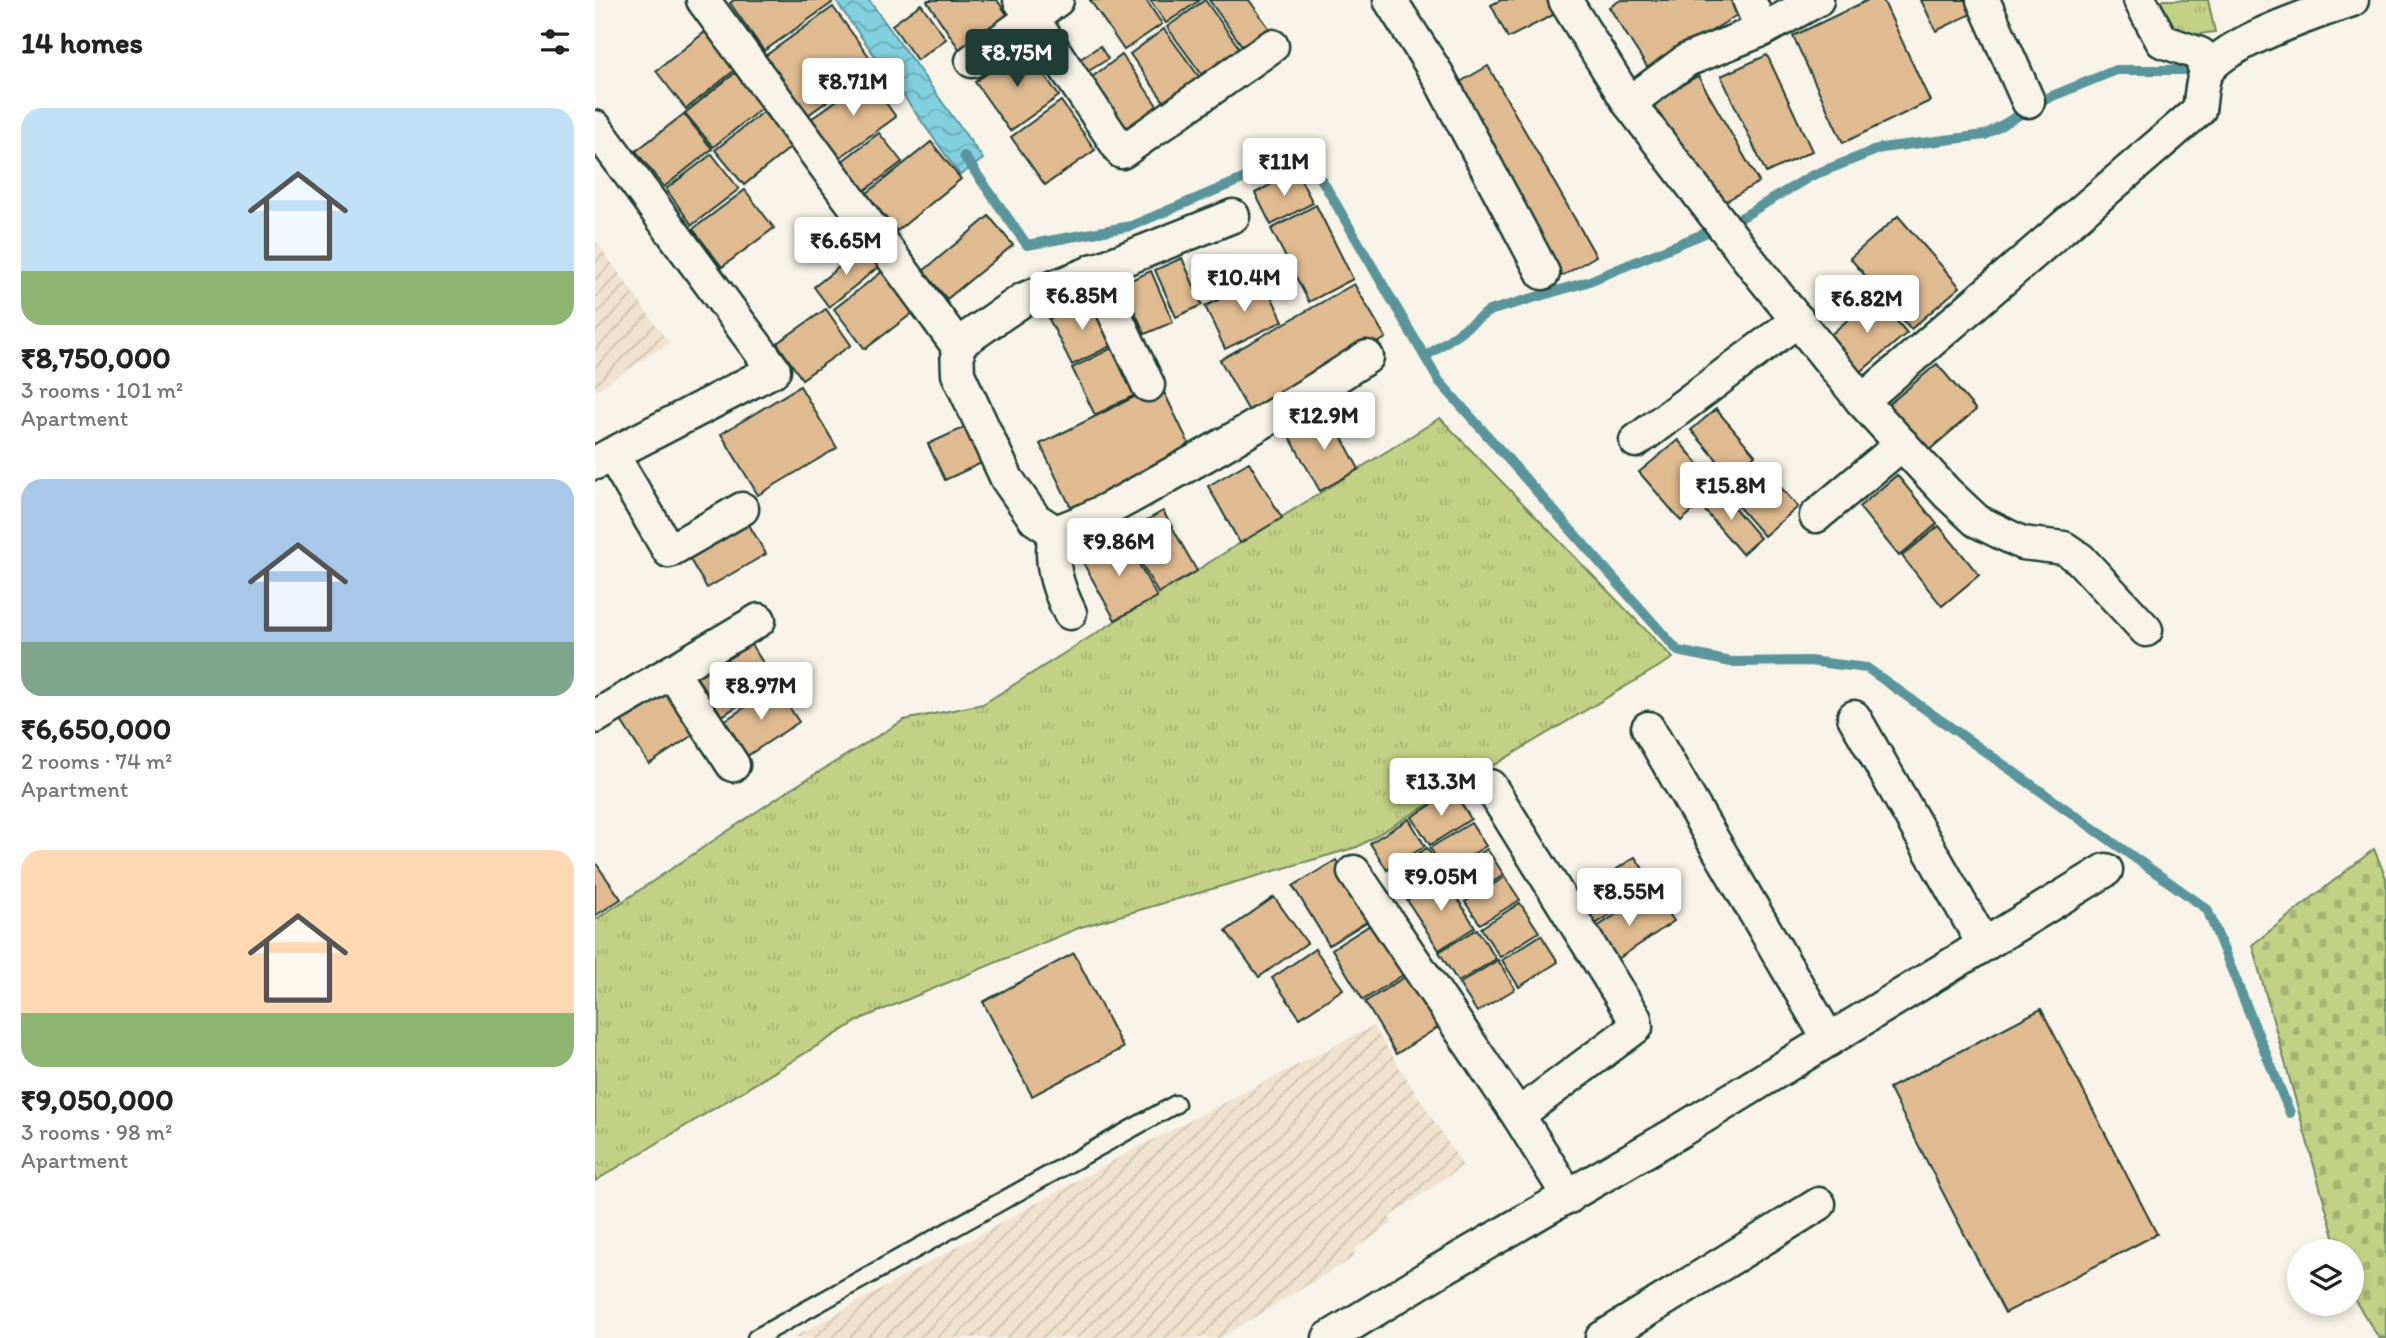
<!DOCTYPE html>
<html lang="en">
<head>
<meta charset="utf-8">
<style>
	body { margin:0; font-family:Itim,sans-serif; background:#f2f2f2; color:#222; height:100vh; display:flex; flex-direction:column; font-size:26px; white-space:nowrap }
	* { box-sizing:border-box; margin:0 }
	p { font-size:23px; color:#767676 }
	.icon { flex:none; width:38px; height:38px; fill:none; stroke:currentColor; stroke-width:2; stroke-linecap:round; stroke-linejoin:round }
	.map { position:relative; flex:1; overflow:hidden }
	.sheet { display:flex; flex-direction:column; background:#fff; width:595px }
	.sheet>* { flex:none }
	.tools { position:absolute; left:1692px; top:1239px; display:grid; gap:14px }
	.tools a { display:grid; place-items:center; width:77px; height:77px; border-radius:50%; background:#fff; box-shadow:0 4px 10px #0003; font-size:35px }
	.price { position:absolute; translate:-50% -60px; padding:0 16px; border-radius:7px; background:#fff; color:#222; font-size:23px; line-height:46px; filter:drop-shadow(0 2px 4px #0008) }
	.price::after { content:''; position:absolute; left:50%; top:42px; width:21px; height:16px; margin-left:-10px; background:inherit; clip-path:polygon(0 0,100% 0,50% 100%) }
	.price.current { background:#1f3d34; color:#fff }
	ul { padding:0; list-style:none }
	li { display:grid; align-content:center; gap:14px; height:371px; padding:0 21px }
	li span { display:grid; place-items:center; height:217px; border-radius:21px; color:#555 }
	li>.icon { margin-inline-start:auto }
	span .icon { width:126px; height:126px; fill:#fffc; stroke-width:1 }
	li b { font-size:30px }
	h2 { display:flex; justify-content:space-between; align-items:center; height:84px; padding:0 21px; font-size:30px }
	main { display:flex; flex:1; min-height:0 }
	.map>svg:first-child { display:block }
</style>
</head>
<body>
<main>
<section class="sheet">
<h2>14 homes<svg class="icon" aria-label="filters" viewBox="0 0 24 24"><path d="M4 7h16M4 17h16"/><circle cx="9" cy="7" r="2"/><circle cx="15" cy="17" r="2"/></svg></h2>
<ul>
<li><span style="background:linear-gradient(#bfe0f5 75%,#8fb573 0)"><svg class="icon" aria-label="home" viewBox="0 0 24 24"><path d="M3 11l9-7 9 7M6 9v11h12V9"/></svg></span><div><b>₹8,750,000</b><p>3 rooms · 101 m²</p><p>Apartment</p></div></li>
<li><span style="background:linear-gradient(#a9c7e8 75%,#7fa58c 0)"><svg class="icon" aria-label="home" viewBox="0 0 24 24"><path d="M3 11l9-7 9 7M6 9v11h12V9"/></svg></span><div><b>₹6,650,000</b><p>2 rooms · 74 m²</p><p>Apartment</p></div></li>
<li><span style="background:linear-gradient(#ffd9b3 75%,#8fb573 0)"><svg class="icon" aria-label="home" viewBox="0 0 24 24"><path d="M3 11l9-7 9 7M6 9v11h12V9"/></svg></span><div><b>₹9,050,000</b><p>3 rooms · 98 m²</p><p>Apartment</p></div></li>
</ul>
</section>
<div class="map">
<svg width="1791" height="1338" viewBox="0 0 1791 1338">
	<defs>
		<pattern id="industrial-furrows" width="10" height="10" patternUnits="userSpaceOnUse" patternTransform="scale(1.75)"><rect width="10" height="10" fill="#f0e2ce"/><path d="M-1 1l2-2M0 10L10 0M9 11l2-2" fill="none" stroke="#cdc3b2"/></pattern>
		<pattern id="grass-tufts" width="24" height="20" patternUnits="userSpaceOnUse" patternTransform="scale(1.75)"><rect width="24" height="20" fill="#c2d185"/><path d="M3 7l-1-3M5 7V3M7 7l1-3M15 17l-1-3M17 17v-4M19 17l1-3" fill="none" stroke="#a6b473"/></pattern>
		<pattern id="cemetery-stones" width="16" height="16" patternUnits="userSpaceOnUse" patternTransform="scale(1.75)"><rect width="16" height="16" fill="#c2d185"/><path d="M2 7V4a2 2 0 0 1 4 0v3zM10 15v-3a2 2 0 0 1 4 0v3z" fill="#a6b473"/></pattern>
		<pattern id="water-waves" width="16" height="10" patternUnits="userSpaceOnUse" patternTransform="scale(1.75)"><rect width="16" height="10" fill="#82d0df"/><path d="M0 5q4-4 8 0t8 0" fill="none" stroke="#6aaab6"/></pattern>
	</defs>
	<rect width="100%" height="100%" fill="#f7f3e8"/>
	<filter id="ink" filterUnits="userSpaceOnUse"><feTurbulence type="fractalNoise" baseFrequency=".0143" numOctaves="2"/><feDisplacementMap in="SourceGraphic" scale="14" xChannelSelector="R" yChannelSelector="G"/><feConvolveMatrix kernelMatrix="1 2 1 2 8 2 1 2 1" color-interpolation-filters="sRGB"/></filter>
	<g filter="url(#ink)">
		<g fill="url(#industrial-furrows)">
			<polygon points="0,240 74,343 0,391"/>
			<polygon points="778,1026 868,1166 794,1217 797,1224 760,1249 758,1258 625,1338 198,1338 534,1152"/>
		</g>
		<g fill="url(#grass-tufts)" stroke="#70875c" stroke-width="2">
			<polygon points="1563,0 1613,0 1620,32 1582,37"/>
			<polygon points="845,418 1078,658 762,847 486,927 268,1018 0,1181 0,920 191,792 309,720 388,704"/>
		</g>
		<polygon fill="url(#cemetery-stones)" stroke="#70875c" stroke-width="2" points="1779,849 1791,878 1791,1338 1784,1338 1757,1296 1757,1251 1743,1251 1657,945"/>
		<polygon fill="url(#water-waves)" stroke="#5a959b" stroke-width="2" points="240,0 274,0 388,159 365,175"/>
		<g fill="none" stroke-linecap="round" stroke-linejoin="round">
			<g stroke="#5a959b" stroke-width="10">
				<polyline points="369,156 432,245 536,226 676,167 720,168 844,381 1083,651 1136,662 1214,661 1272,668 1612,909 1695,1113"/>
				<polyline points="830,357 894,311 992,282 1144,219 1216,176 1286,148 1390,135 1455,97 1521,70 1595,70"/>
			</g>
		</g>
		<g fill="#e0bb91" stroke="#1f3d34" stroke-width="2">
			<polygon points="139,0 235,0 237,3 169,51 135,3"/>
			<polygon points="333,0 402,0 413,16 365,50 332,1"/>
			<polygon points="495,0 551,0 567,24 529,50"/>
			<polygon points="555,0 605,0 571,23"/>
			<polygon points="610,0 645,49 608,76 572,27"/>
			<polygon points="614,0 654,0 674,28 648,47"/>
			<polygon points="906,0 955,0 962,13 913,38 896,5"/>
			<polygon points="1026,0 1144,0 1150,10 1054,70 1014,7"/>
			<polygon points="1273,0 1288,0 1335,101 1248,143 1198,36"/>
			<polygon points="1326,0 1370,0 1376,14 1341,31"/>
			<polygon points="326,4 351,39 322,60 297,25"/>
			<polygon points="238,7 281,66 213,115 170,56"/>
			<polygon points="569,29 605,78 570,103 535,54"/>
			<polygon points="110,32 140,70 91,109 61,71"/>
			<polygon points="505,46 513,59 489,74 481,62"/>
			<polygon points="430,47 464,96 415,131 380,82"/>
			<polygon points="527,55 563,107 526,134 490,82"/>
			<polygon points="1172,55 1217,151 1171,173 1126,76"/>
			<polygon points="893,66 1001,256 967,276 858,86"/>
			<polygon points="140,73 167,108 118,147 90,113"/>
			<polygon points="1103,76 1164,182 1119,208 1057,102"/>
			<polygon points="273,78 301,117 244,158 216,119"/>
			<polygon points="466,101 500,150 450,185 416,137"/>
			<polygon points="168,112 196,147 149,185 120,150"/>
			<polygon points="89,114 117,149 69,187 41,151"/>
			<polygon points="284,133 307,162 269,191 246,162"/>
			<polygon points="336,142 366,179 302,231 271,194"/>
			<polygon points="117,154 144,189 97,225 71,189"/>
			<polygon points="701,171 718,203 676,225 660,193"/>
			<polygon points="150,190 179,228 127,267 98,229"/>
			<polygon points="721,205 758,279 714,302 676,229"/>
			<polygon points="394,216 418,245 352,299 328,271"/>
			<polygon points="1303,216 1365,287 1316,329 1255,258"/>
			<polygon points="268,248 283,267 234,307 219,287"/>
			<polygon points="587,258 607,305 581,317 560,270"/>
			<polygon points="288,271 319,312 270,349 239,309"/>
			<polygon points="556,271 578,322 550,334 527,284"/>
			<polygon points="668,279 688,321 630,349 610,306"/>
			<polygon points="759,284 791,338 656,415 625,360"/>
			<polygon points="1280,296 1312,333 1263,374 1232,338"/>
			<polygon points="497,298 520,344 477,365 454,319"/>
			<polygon points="231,309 256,345 207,379 182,343"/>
			<polygon points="521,346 544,393 500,415 477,368"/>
			<polygon points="1342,364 1381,410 1332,452 1293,405"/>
			<polygon points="565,384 599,454 479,514 445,444"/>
			<polygon points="205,386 242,448 163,495 126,434"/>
			<polygon points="1121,409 1160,455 1136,476 1096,430"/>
			<polygon points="734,414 764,469 725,491 694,436"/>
			<polygon points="377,424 393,460 350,480 333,444"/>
			<polygon points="1083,440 1124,488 1086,521 1044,472"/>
			<polygon points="1162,460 1203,507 1169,536 1128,489"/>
			<polygon points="654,462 687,518 645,543 613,486"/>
			<polygon points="1302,475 1342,524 1304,556 1264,507"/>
			<polygon points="1124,490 1165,538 1147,554 1106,506"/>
			<polygon points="568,511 602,571 563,593 529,533"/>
			<polygon points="153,523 171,554 112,588 94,558"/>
			<polygon points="1344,526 1384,575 1347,606 1307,556"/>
			<polygon points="528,535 562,597 520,620 486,559"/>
			<polygon points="152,638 180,681 127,716 99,673"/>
			<polygon points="181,687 204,722 152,756 129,721"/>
			<polygon points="72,688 101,733 54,764 25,719"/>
			<polygon points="858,791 876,819 835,845 817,817"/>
			<polygon points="814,819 830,846 792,870 775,843"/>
			<polygon points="876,823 891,846 850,871 835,848"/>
			<polygon points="832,848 848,873 811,896 796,871"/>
			<polygon points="892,849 909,875 870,899 854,873"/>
			<polygon points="1040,857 1059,885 993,929 974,901"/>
			<polygon points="741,860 778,918 734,945 698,886"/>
			<polygon points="0,862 26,899 0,916"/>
			<polygon points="849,877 880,927 844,950 812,900"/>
			<polygon points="910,877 925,900 885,924 870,902"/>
			<polygon points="1058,890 1079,921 1011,967 990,935"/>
			<polygon points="679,897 712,943 664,977 631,931"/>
			<polygon points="925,903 944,932 905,957 886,928"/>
			<polygon points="780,922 811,973 768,1000 737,949"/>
			<polygon points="882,929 901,959 863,982 844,952"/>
			<polygon points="946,935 963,962 924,987 907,960"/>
			<polygon points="720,949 748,989 705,1018 677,978"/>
			<polygon points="479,953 528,1048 437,1096 388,1002"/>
			<polygon points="903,960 920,989 882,1012 864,984"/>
			<polygon points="813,975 845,1026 801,1054 770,1002"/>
			<polygon points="1446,1009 1562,1234 1410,1313 1294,1088"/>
		</g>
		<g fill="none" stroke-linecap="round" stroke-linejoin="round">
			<g stroke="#1f3d34" stroke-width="21">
				<polyline id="lane" points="161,1338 581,1104"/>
			</g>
			<g stroke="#1f3d34" stroke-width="37">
				<g id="street">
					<polyline points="108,0 362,345 363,374 412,479 440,519 460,532"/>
					<polyline points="425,0 527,152 677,46"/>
					<polyline points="795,0 842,74 948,273"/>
					<polyline points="970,0 1034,103 1092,60 1167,30 1222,0"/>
					<polyline points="1154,0 1167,30"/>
					<polyline points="1388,0 1433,101"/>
					<polyline points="1545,0 1567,41 1605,54 1611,73"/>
					<polyline points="377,61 462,0"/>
					<path d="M1034,103l128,167 105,131 337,-291c2,-11 2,-28 7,-37 18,-31 112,-61 146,-73"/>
					<polyline points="0,127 179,370 0,463"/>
					<polyline points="499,270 553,385"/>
					<polyline points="362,345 429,299 638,216"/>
					<polyline points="1267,401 1352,493 1382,521 1427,543 1469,548 1485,559 1551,630"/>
					<polyline points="1041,441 1203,320"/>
					<polyline points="17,454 74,551 147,509"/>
					<polyline points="1221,516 1307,444"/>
					<path d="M460,532c41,-14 77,-36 115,-57 67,-37 133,-76 197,-118"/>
					<path d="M460,532c-6,29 2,55 15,81"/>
					<polyline points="77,672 138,765"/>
					<polyline points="0,717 164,620"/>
					<polyline points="1259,717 1389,945"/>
					<polyline points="1053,728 1234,1040"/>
					<polyline points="895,786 1040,1019 1041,1027 923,1115"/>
					<polyline points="759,872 923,1115 974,1197"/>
					<polyline points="734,1338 840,1273 1080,1134 1511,870"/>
					<polyline points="1007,1338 1224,1204"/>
				</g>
			</g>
			<use href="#lane" stroke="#f7f3e8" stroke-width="16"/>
			<use href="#street" stroke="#f7f3e8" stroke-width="32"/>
		</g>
	</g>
</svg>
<div class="tools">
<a><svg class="icon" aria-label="layers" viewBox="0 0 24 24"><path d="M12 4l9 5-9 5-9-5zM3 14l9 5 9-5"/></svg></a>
</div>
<b class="price current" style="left:422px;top:89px">₹8.75M</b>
<b class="price" style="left:258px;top:118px">₹8.71M</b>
<b class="price" style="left:689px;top:198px">₹11M</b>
<b class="price" style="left:251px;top:277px">₹6.65M</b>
<b class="price" style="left:649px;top:314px">₹10.4M</b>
<b class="price" style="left:487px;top:332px">₹6.85M</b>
<b class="price" style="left:1272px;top:335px">₹6.82M</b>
<b class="price" style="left:729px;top:452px">₹12.9M</b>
<b class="price" style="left:1136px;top:522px">₹15.8M</b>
<b class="price" style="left:524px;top:578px">₹9.86M</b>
<b class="price" style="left:166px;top:722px">₹8.97M</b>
<b class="price" style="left:846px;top:818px">₹13.3M</b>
<b class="price" style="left:846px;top:913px">₹9.05M</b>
<b class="price" style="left:1034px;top:928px">₹8.55M</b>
</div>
</main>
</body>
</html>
